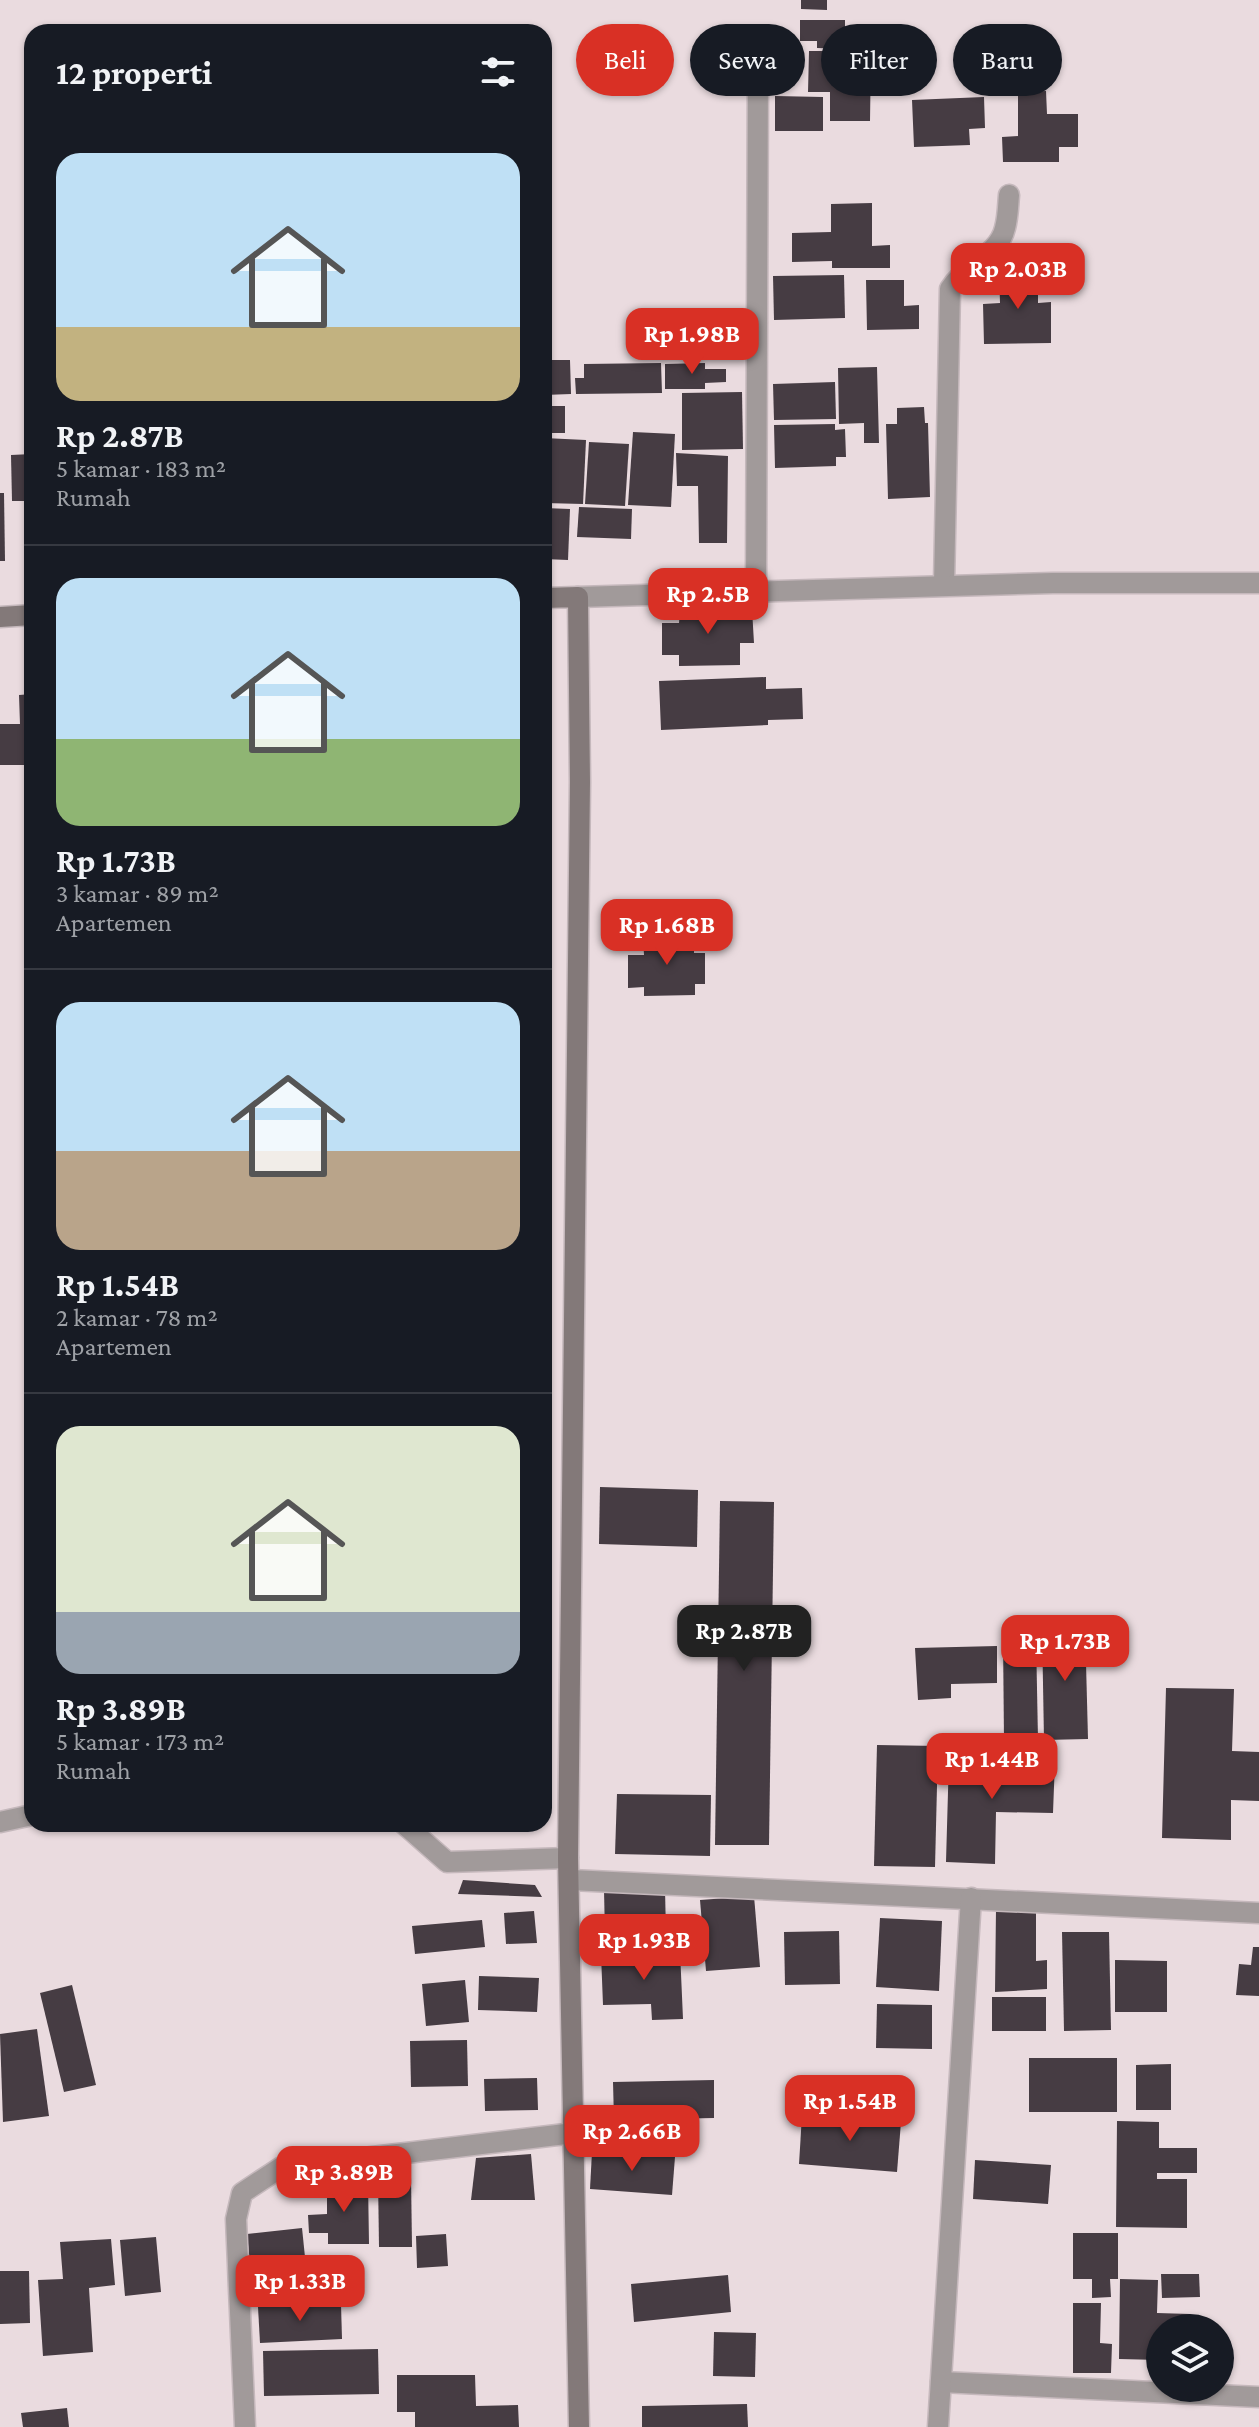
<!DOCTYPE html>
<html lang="id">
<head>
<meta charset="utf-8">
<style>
	body { margin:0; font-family:"Crimson Pro",serif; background:#20242c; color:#f1f3f6; height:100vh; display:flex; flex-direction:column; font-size:30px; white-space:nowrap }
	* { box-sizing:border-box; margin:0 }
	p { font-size:26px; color:#9ea1a6 }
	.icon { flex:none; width:44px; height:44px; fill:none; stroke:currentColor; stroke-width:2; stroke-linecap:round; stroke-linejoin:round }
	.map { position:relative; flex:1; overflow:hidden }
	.details { position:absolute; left:24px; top:24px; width:528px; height:1808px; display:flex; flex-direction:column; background:#171b24; border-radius:24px; box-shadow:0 2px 6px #0004 }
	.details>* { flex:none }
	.hud { position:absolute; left:576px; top:24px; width:562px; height:72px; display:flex; gap:16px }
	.fabs { position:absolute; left:1146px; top:2314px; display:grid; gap:16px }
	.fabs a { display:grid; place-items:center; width:88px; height:88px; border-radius:50%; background:#171b24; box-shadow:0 2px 6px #0004; font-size:40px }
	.price { position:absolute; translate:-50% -68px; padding:0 18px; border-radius:16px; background:#d93025; color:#fff; font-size:26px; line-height:52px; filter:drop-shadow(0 2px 4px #0008) }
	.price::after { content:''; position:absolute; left:50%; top:48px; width:24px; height:18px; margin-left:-12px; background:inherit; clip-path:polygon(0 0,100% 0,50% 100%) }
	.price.on { background:#222; color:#fff }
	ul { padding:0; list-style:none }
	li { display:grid; align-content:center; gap:16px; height:424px; padding:0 32px }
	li+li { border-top:2px solid #363941 }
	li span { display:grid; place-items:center; height:248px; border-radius:24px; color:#555 }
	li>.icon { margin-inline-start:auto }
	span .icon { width:144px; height:144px; fill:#fffc; stroke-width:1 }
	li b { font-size:34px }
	h2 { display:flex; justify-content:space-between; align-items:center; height:96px; padding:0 32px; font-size:34px }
	.tag { padding:0 28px; border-radius:36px; background:#171b24; box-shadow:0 2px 6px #0004; font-size:28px; line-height:72px }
	.tag.on { background:#d93025; color:#fff }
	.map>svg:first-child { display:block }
</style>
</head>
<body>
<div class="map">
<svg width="1259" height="2427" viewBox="0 0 1259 2427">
	<rect width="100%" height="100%" fill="#eadbdf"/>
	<g fill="#463c43">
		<polygon points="801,0 827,0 827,10 801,9"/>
		<polygon points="800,20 845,20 845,49 817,48 817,41 800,41"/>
		<polygon points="809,51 871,51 870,121 830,121 830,92 808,92"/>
		<polygon points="1046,91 1047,114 1078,114 1078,147 1059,147 1059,162 1003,162 1002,137 1018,136 1018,92"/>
		<polygon points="775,96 823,97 823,131 775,131"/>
		<polygon points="984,97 985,128 969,129 970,145 914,147 912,100"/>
		<polygon points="872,203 872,246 890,245 890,268 832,268 832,261 792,262 792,233 831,232 831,204"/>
		<polygon points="1038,269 1038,303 1051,302 1051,343 984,344 983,304 1000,303 999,270"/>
		<polygon points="844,275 845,318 774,320 773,276"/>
		<polygon points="866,280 904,280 904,306 919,305 919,329 867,330"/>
		<polygon points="544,360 570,360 571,394 544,395"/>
		<polygon points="661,363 662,393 576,394 575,378 584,378 584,364"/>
		<polygon points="705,363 705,369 726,369 726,382 705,383 705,389 665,389 665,364"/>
		<polygon points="877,367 879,443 864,443 864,423 839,424 838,368"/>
		<polygon points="835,382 836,419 774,420 773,384"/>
		<polygon points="742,392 743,449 682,450 682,393"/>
		<rect x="544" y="406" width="21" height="27"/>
		<polygon points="924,407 925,423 928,423 930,497 888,499 886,424 897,424 897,408"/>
		<polygon points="835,424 835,430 845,429 846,457 836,457 836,466 775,468 774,425"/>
		<polygon points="633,432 675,434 671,507 628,505"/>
		<polygon points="544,438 586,440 583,504 544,503"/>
		<polygon points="589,442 629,444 625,506 585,504"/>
		<polygon points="676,453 728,456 727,543 699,543 698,486 677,486"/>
		<polygon points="32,454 32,501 12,501 11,455"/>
		<polygon points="0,493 4,493 5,561 0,561"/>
		<polygon points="579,507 632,509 631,539 577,537"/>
		<polygon points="544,508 570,509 568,560 544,559"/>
		<polygon points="680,609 752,609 754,643 740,643 740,665 679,666 679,655 662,655 662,623 679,623"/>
		<polygon points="766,677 766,689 802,688 803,719 768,720 768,725 661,730 659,681"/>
		<polygon points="32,694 32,765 0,765 0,724 20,724 19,695"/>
		<rect x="544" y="935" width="8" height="40"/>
		<polygon points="643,937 694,937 694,953 705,953 705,984 695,984 695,995 644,996 644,987 628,988 628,955 644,955"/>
		<polygon points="600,1487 698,1490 697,1547 599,1544"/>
		<polygon points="720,1501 774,1502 769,1845 715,1845"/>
		<polygon points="544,1608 548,1608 548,1656 544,1655"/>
		<polygon points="1085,1625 1088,1739 1044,1740 1042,1627"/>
		<polygon points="1003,1636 1036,1637 1038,1740 1004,1741"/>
		<polygon points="997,1646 997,1683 951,1684 951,1698 918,1700 915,1648"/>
		<polygon points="1166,1688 1234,1689 1232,1751 1259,1752 1259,1801 1231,1800 1231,1840 1162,1838"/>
		<polygon points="877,1745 938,1746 935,1867 874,1866"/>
		<polygon points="949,1757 1055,1760 1053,1813 996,1812 995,1864 946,1862"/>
		<polygon points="617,1794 711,1795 710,1856 615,1854"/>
		<polygon points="463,1880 535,1885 542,1897 458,1894"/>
		<polygon points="665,1889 666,1934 605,1935 604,1890"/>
		<polygon points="754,1896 760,1967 706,1971 700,1900"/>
		<polygon points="996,1909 1036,1909 1036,1961 1047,1960 1047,1989 995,1992"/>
		<polygon points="534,1911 537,1943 506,1944 504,1913"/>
		<polygon points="880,1918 942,1921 939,1991 876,1987"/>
		<polygon points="482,1920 485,1947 415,1954 412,1926"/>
		<polygon points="839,1931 840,1984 785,1985 784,1932"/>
		<polygon points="1062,1932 1109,1932 1111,2030 1064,2031"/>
		<polygon points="1253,1947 1259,1947 1259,1996 1236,1995 1239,1964 1251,1965"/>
		<polygon points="680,1951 683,2019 652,2020 651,2004 603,2005 601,1954"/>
		<polygon points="1115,1960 1167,1961 1167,2012 1115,2012"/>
		<polygon points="479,1976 539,1978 537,2012 478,2010"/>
		<polygon points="465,1980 469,2022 426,2026 422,1984"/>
		<polygon points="72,1985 96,2085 64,2092 40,1993"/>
		<rect x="992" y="1997" width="54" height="34"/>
		<polygon points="877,2004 932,2005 932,2049 876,2048"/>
		<polygon points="37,2029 49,2116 3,2122 0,2034"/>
		<polygon points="467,2040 468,2086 411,2087 410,2041"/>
		<rect x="1029" y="2058" width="88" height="54"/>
		<polygon points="1171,2064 1171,2110 1136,2110 1136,2065"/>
		<polygon points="537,2078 538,2110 485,2111 484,2079"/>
		<polygon points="714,2080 714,2118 614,2120 613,2082"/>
		<polygon points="802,2115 901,2122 897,2172 799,2164"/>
		<polygon points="1117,2121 1159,2122 1159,2148 1197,2148 1197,2173 1157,2173 1157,2179 1187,2179 1187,2228 1116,2227"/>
		<polygon points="592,2152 675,2157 672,2195 590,2189"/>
		<polygon points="531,2154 535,2200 471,2200 476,2158"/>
		<polygon points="975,2160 1051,2165 1048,2204 973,2199"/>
		<polygon points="411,2176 412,2247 379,2247 378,2177"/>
		<polygon points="368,2181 369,2244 328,2244 328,2233 309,2233 308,2215 327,2214 327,2182"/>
		<polygon points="302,2228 305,2257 250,2263 247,2234"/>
		<polygon points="1073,2233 1118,2233 1118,2279 1110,2279 1111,2297 1092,2298 1092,2279 1073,2279"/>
		<polygon points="446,2234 448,2266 417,2268 416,2236"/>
		<polygon points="156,2237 161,2292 125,2296 120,2240"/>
		<polygon points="111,2239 115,2285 89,2288 93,2352 43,2356 38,2280 63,2279 60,2242"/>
		<polygon points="307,2270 308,2292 257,2293 257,2271"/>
		<polygon points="0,2271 29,2271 30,2323 0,2324"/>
		<polygon points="1161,2274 1199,2274 1200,2297 1162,2298"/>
		<polygon points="728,2275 731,2312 634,2322 631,2284"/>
		<polygon points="1120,2279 1158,2280 1157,2313 1190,2314 1189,2328 1160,2328 1160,2360 1119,2359"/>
		<polygon points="1073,2303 1101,2303 1100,2343 1112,2344 1111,2373 1073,2373"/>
		<polygon points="341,2304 342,2339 260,2343 258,2307"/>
		<polygon points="714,2332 756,2333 755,2377 713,2376"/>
		<polygon points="378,2349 379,2394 264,2396 263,2351"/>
		<polygon points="397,2375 475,2375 476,2406 518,2405 519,2427 415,2427 415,2412 397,2412"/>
		<polygon points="747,2404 748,2427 642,2427 642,2406"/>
		<polygon points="67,2408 69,2427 23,2427 21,2413"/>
	</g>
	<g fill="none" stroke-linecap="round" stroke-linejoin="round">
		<g stroke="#c5b8bc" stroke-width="23">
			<g id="street">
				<path d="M944,585l6,-296c14,-23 49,-34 55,-61 3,-11 3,-22 4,-33"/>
				<polyline points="756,589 758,66"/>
				<polyline points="578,597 1053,583 1259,583"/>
				<polyline points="0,1822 32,1815"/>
				<polyline points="404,1824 447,1862 568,1858"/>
				<polyline points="571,1880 1259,1913"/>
				<polyline points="941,2382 1259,2397"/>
				<polyline points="245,2427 236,2219 242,2193 280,2168 574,2133"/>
				<polyline points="938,2427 971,1898"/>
			</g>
		</g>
		<g stroke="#c5b8bc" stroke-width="23">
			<g id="secondary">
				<polyline points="544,598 578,597 580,782 568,1858 579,2427"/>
				<polyline points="0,617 32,615"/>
			</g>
		</g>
		<use href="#street" stroke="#a19a9a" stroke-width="20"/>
		<use href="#secondary" stroke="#837979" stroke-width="20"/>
	</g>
</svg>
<div class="fabs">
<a><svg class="icon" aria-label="layers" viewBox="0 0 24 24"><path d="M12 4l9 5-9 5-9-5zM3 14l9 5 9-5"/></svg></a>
</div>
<b class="price" style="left:1018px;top:311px">Rp 2.03B</b>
<b class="price" style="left:692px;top:376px">Rp 1.98B</b>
<b class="price" style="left:708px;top:636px">Rp 2.5B</b>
<b class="price" style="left:667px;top:967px">Rp 1.68B</b>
<b class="price on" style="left:744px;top:1673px">Rp 2.87B</b>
<b class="price" style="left:1065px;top:1683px">Rp 1.73B</b>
<b class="price" style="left:992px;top:1801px">Rp 1.44B</b>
<b class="price" style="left:644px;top:1982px">Rp 1.93B</b>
<b class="price" style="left:850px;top:2143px">Rp 1.54B</b>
<b class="price" style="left:632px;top:2173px">Rp 2.66B</b>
<b class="price" style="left:344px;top:2214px">Rp 3.89B</b>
<b class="price" style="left:300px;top:2323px">Rp 1.33B</b>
<div class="hud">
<a class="tag on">Beli</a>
<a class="tag">Sewa</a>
<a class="tag">Filter</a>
<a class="tag">Baru</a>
</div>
<section class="details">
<h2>12 properti<svg class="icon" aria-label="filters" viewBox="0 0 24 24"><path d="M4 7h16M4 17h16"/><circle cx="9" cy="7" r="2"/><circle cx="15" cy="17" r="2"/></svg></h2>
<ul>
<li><span style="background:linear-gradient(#bfe0f5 70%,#c2b280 0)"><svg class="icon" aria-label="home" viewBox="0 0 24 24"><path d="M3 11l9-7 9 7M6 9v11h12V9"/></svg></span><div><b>Rp 2.87B</b><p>5 kamar · 183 m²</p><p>Rumah</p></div></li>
<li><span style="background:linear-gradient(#bfe0f5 65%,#8fb573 0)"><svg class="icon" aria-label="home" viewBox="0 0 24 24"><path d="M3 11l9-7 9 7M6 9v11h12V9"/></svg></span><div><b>Rp 1.73B</b><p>3 kamar · 89 m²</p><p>Apartemen</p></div></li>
<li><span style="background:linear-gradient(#bfe0f5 60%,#b9a48a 0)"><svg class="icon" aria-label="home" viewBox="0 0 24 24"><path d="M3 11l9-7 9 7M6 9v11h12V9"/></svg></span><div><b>Rp 1.54B</b><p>2 kamar · 78 m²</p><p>Apartemen</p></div></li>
<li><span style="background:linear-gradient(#dfe7d0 75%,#9aa5b1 0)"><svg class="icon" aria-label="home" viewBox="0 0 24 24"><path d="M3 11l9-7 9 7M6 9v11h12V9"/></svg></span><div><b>Rp 3.89B</b><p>5 kamar · 173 m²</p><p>Rumah</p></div></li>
</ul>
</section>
</div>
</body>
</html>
